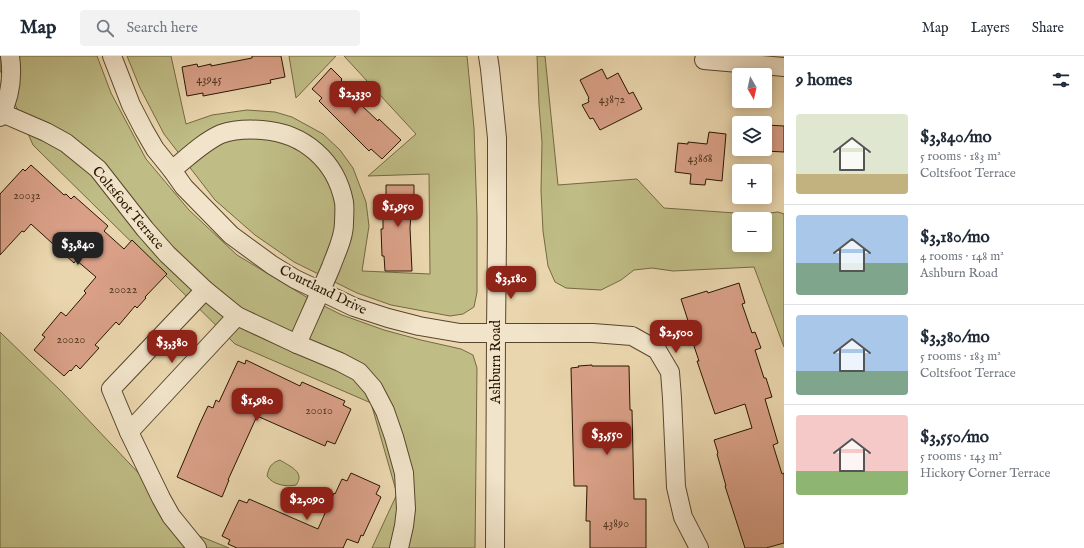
<!DOCTYPE html>
<html lang="en">
<head>
<meta charset="utf-8">
<style>
	body { margin:0; font-family:"IM FELL English",serif; background:#f2f2f3; color:#1f2937; height:100vh; display:flex; flex-direction:column; font-size:15px; white-space:nowrap }
	* { box-sizing:border-box; margin:0 }
	p { font-size:13px; color:#747a83 }
	.icon { flex:none; width:22px; height:22px; fill:none; stroke:currentColor; stroke-width:2; stroke-linecap:round; stroke-linejoin:round }
	.map { position:relative; flex:1; overflow:hidden }
	.details { display:flex; flex-direction:column; background:#fff; width:300px }
	.details>* { flex:none }
	.needle { width:26px; rotate:171deg }
	.fabs { position:absolute; left:732px; top:12px; display:grid; gap:8px }
	.fabs a { display:grid; place-items:center; width:40px; height:40px; border-radius:4px; background:#fff; box-shadow:0 2px 10px #0003; font-size:20px }
	.price { position:absolute; translate:-50% -34px; padding:0 9px; border-radius:8px; background:#8f2418; color:#fff; font-size:13px; line-height:26px; filter:drop-shadow(0 1px 2px #0008) }
	.price::after { content:''; position:absolute; left:50%; top:24px; width:12px; height:9px; margin-left:-6px; background:inherit; clip-path:polygon(0 0,100% 0,50% 100%) }
	.price.active { background:#222; color:#fff }
	ul { padding:0; list-style:none }
	li { display:flex; align-items:center; gap:12px; height:100px; padding:0 12px }
	li+li { border-top:1px solid #e0e1e3 }
	li span { display:grid; place-items:center; flex:none; width:112px; height:80px; border-radius:4px; color:#555 }
	li>.icon { margin-inline-start:auto }
	span .icon { width:48px; height:48px; fill:#fffc; stroke-width:1 }
	li b { font-size:17px }
	h2 { display:flex; justify-content:space-between; align-items:center; height:48px; padding:0 12px; font-size:17px }
	header { display:flex; align-items:center; gap:24px; box-sizing:border-box; height:56px; padding:0 20px; background:#fff; border-bottom:1px solid #e0e1e3 }
	header strong { font-size:19px }
	nav { display:flex; gap:22px; margin-inline-start:auto; font-size:14px }
	.search { width:280px; height:36px; background:#f2f2f3; display:flex; align-items:center; gap:10px; box-sizing:border-box; padding:0 14px; border-radius:4px; color:#747a83; font-size:15px }
	main { display:flex; flex:1; min-height:0 }
	.map>svg:first-child { display:block }
</style>
</head>
<body>
<header>
<strong>Map</strong>
<div class="search"><svg class="icon" aria-label="search" viewBox="0 0 24 24"><circle cx="10" cy="10" r="6"/><path d="M15 15l6 6"/></svg>Search here</div>
<nav><a>Map</a><a>Layers</a><a>Share</a></nav>
</header>
<main>
<div class="map">
<svg width="784" height="492" viewBox="0 0 784 492">
	<rect width="100%" height="100%" fill="#ead6ae"/>
	<filter id="stains"><feTurbulence type="fractalNoise" baseFrequency=".005" numOctaves="4"/><feColorMatrix values="0 0 0 0 .2 0 0 0 0 .09 0 0 0 0 .02 0 0 0 .5 -.17"/></filter>
	<radialGradient id="worn" r=".72"><stop offset=".6" stop-color="#630" stop-opacity="0"/><stop offset="1" stop-color="#630" stop-opacity=".3"/></radialGradient>
	<g fill="#bfbc85" stroke="#746942" fill-rule="evenodd">
		<polygon points="0,0 97,0 111,37 146,103 189,154 237,199 308,242 342,259 384,274 421,284 461,293 473,299 477,312 475,492 372,492 397,438 371,347 235,288 33,89 0,14"/>
		<polygon points="127,0 171,0 186,68 212,59 247,54 275,56 292,61 323,78 340,94 353,112 366,146 369,170 362,215 430,218 429,118 368,120 416,78 344,0 467,0 474,72 477,161 477,236 474,251 463,258 450,260 391,249 357,237 294,206 255,179 215,144 164,78 140,32"/>
		<polygon points="289,0 336,0 296,42"/>
		<path d="M537,0h8l13,129 79,-6 27,29 71,5 20,2 23,-3 6,2v133l-30,-80 -81,4 -21,-3 -18,2 -13,10 -20,10 -35,-2 -11,-6 -7,-16 -5,-35 -2,-40 1,-49 -3,-37zM739,163h26v26h-26z"/>
		<polygon points="0,276 62,336 197,479 229,492 0,492"/>
		<path d="M280,404c9,6 26,12 16,25 -10,2 -23,0 -29,-9 2,-9 4,-13 13,-16z"/>
	</g>
	<g fill="#d9a087" stroke="#281600">
		<polygon points="252,0 281,0 285,21 270,24 271,27 203,40 203,37 187,40 182,11 197,8 198,11 211,8 211,10 252,2"/>
		<polygon points="331,12 342,23 341,24 351,34 349,36 360,46 359,47 378,65 379,63 401,84 382,103 371,93 369,95 319,45 322,42 312,33"/>
		<polygon points="602,13 607,23 618,17 629,38 633,36 642,53 600,74 593,62 590,63 582,49 589,46 588,43 589,42 580,24"/>
		<polygon points="766,69 784,70 784,96 765,95"/>
		<polygon points="709,76 726,78 722,125 706,123 705,129 690,128 691,118 675,116 678,87 688,88 688,86 707,88"/>
		<polygon points="31,109 64,139 66,138 71,143 74,140 108,170 104,175 124,193 132,184 167,218 145,241 146,242 137,252 135,250 119,269 116,266 95,289 99,292 80,313 76,309 71,315 70,314 64,320 34,294 45,281 42,279 61,256 66,260 86,237 84,235 96,221 76,204 74,207 31,168 24,176 22,175 0,199 0,138 23,113 25,115"/>
		<polygon points="386,129 414,129 414,145 412,145 413,158 411,158 410,172 412,215 385,215 384,200 382,200 381,173 383,173 383,145 386,145"/>
		<polygon points="739,227 745,247 742,248 752,277 755,276 761,292 755,294 764,322 766,322 772,341 765,343 778,387 773,389 782,418 784,417 784,487 766,492 745,492 725,430 726,430 717,398 718,397 714,384 752,372 745,348 715,358 697,305 699,305 694,290 695,290 691,277 692,277 681,243 707,235 708,237"/>
		<polygon points="246,304 300,330 302,326 320,334 345,345 343,349 351,353 335,388 327,385 325,390 257,360 228,424 229,424 222,441 177,421 200,367 208,350 213,352 216,344 219,346 238,305 245,308"/>
		<polygon points="592,309 592,310 629,310 630,354 632,354 634,443 646,443 646,492 590,492 590,465 586,465 587,430 574,430 571,312 579,311 578,310"/>
		<polygon points="351,417 380,430 376,438 381,441 363,480 361,479 358,487 347,483 343,492 237,492 228,488 230,484 222,480 239,444 247,447 249,443 318,473 334,437 335,438 342,423 347,425"/>
	</g>
	<g fill="none" stroke-linecap="round" stroke-linejoin="round">
		<g stroke="#58462c" stroke-width="20">
			<g id="minor">
				<polyline points="112,0 131,49 144,74 155,93 172,114 184,131 231,179 272,209 295,223 354,251 388,262 419,270 460,277 593,277 632,280 657,294 670,316 672,342 676,431 683,461 699,492"/>
				<polyline points="488,0 490,13 497,82 497,181 496,277 495,492"/>
				<polyline points="704,4 784,11"/>
				<polyline points="2,57 46,76 66,87 98,113 145,173 167,198 205,234 237,260 297,288 340,306 359,316 373,332 385,355 394,381 404,417 406,453 404,470 399,492"/>
				<path d="M0,61c10,-19 13,-40 10,-61"/>
				<path d="M172,114c15,-12 31,-28 49,-36 14,-5 27,-5 41,-4 42,3 74,31 82,72 1,7 0,15 0,21 0,15 -8,30 -13,44 -11,26 -23,52 -34,77"/>
				<polyline points="129,376 237,260"/>
				<polyline points="197,492 171,460 161,442 129,376 111,333 205,234"/>
			</g>
		</g>
		<use href="#minor" stroke="#f1e4ca" stroke-width="18"/>
	</g>
	<g text-anchor="middle" dominant-baseline="central" stroke-width="4" stroke-linejoin="round" paint-order="stroke">
		<g font-size="12" fill="#543822">
			<text x="209" y="23">43945</text>
			<text x="612" y="43">43872</text>
			<text x="700" y="102">43868</text>
			<text x="27" y="139">20032</text>
			<text x="123" y="233">20022</text>
			<text x="71" y="283">20020</text>
			<text x="319" y="354">20010</text>
			<text x="616" y="467">43890</text>
		</g>
		<g font-size="14" fill="#281600" stroke="#f1e4ca">
			<text transform="translate(128 152) rotate(50)">Coltsfoot Terrace</text>
			<text transform="translate(323 234) rotate(26)">Courtland Drive</text>
			<text transform="translate(496 306) rotate(-90)">Ashburn Road</text>
		</g>
	</g>
	<rect width="100%" height="100%" filter="url(#stains)"/>
	<rect width="100%" height="100%" fill="url(#worn)"/>
</svg>
<div class="fabs">
<a><svg class="needle" viewBox="-14 -14 28 28"><path d="M0-13l5 13h-10z" fill="#e53935"/><path d="M0 13l5-13h-10z" fill="#747a83"/></svg></a>
<a><svg class="icon" aria-label="layers" viewBox="0 0 24 24"><path d="M12 4l9 5-9 5-9-5zM3 14l9 5 9-5"/></svg></a>
<a>+</a>
<a>−</a>
</div>
<b class="price" style="left:355px;top:59px">$2,330</b>
<b class="price" style="left:398px;top:172px">$1,950</b>
<b class="price active" style="left:78px;top:210px">$3,840</b>
<b class="price" style="left:511px;top:244px">$3,180</b>
<b class="price" style="left:676px;top:298px">$2,500</b>
<b class="price" style="left:172px;top:308px">$3,380</b>
<b class="price" style="left:257px;top:366px">$1,980</b>
<b class="price" style="left:607px;top:400px">$3,550</b>
<b class="price" style="left:307px;top:465px">$2,090</b>
</div>
<section class="details">
<h2>9 homes<svg class="icon" aria-label="filters" viewBox="0 0 24 24"><path d="M4 7h16M4 17h16"/><circle cx="9" cy="7" r="2"/><circle cx="15" cy="17" r="2"/></svg></h2>
<ul>
<li><span style="background:linear-gradient(#dfe7d0 75%,#c2b280 0)"><svg class="icon" aria-label="home" viewBox="0 0 24 24"><path d="M3 11l9-7 9 7M6 9v11h12V9"/></svg></span><div><b>$3,840/mo</b><p>5 rooms · 183 m²</p><p>Coltsfoot Terrace</p></div></li>
<li><span style="background:linear-gradient(#a9c7e8 60%,#7fa58c 0)"><svg class="icon" aria-label="home" viewBox="0 0 24 24"><path d="M3 11l9-7 9 7M6 9v11h12V9"/></svg></span><div><b>$3,180/mo</b><p>4 rooms · 148 m²</p><p>Ashburn Road</p></div></li>
<li><span style="background:linear-gradient(#a9c7e8 70%,#7fa58c 0)"><svg class="icon" aria-label="home" viewBox="0 0 24 24"><path d="M3 11l9-7 9 7M6 9v11h12V9"/></svg></span><div><b>$3,380/mo</b><p>5 rooms · 183 m²</p><p>Coltsfoot Terrace</p></div></li>
<li><span style="background:linear-gradient(#f6c9c9 70%,#8fb573 0)"><svg class="icon" aria-label="home" viewBox="0 0 24 24"><path d="M3 11l9-7 9 7M6 9v11h12V9"/></svg></span><div><b>$3,550/mo</b><p>5 rooms · 143 m²</p><p>Hickory Corner Terrace</p></div></li>
</ul>
</section>
</main>
</body>
</html>
